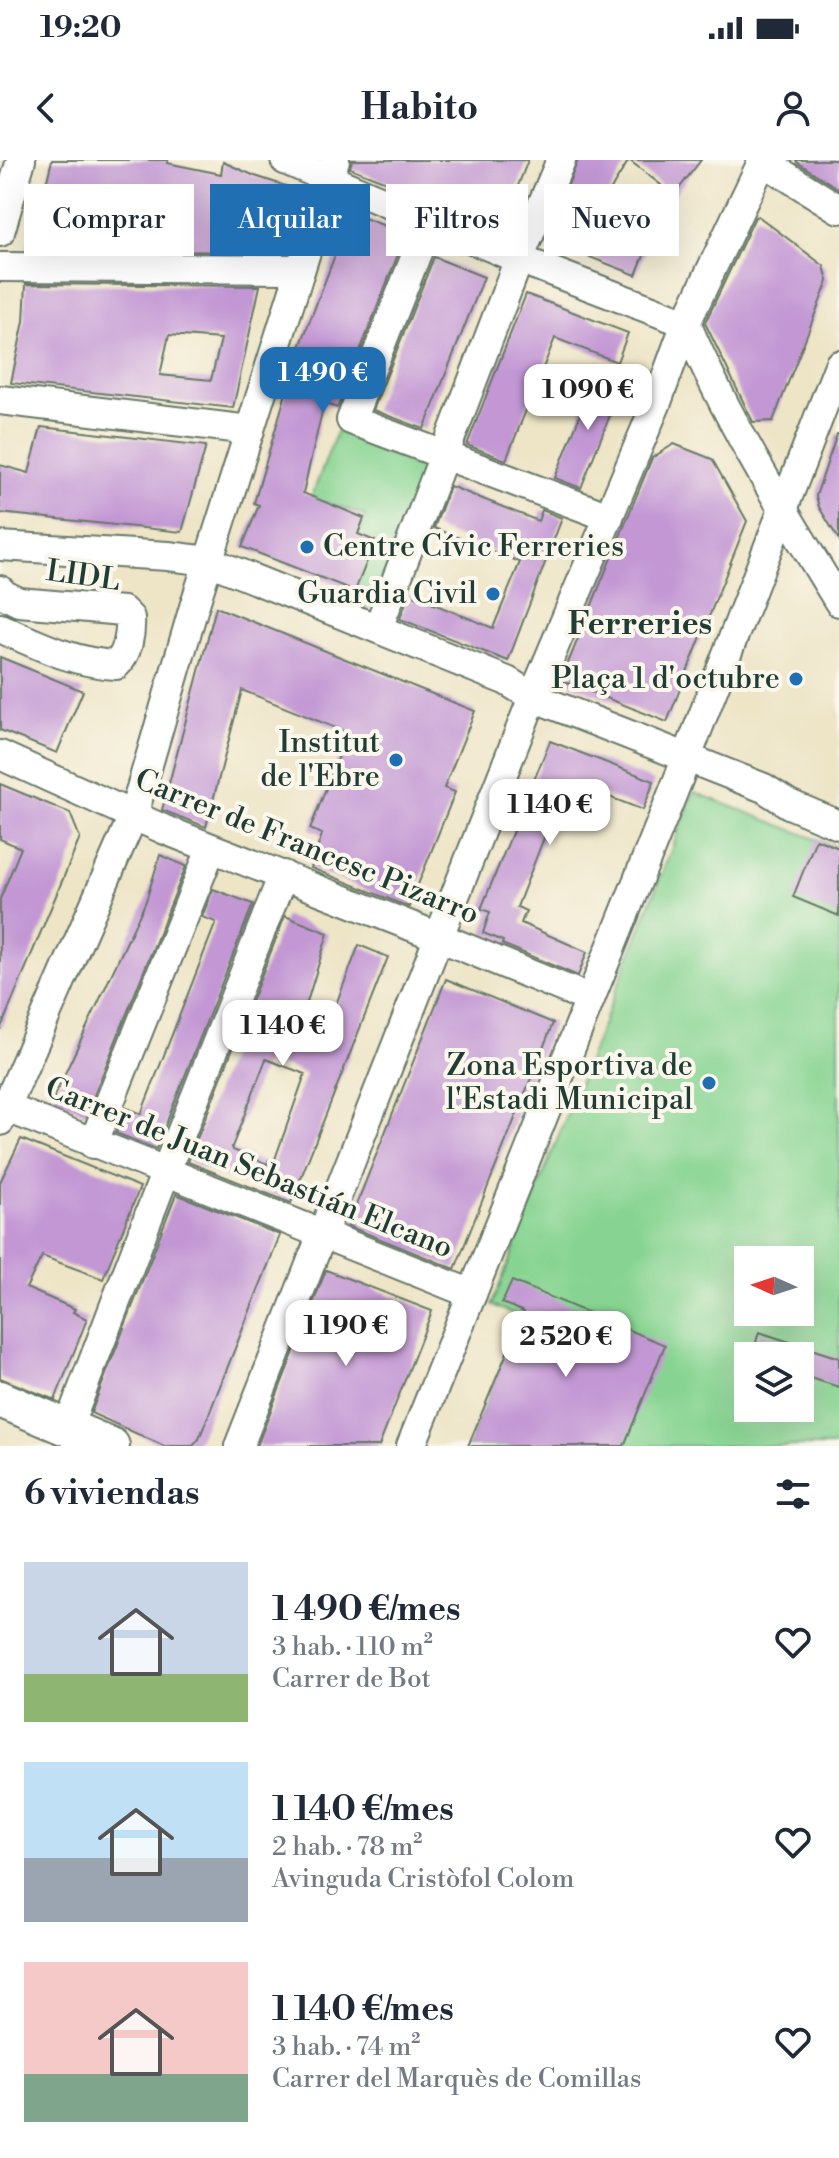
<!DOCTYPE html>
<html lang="es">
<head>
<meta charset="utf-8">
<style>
	body { margin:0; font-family:"Libre Bodoni",serif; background:#f2f2f3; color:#1f2937; height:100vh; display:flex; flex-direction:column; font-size:30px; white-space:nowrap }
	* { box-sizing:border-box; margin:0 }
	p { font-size:26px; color:#747a83 }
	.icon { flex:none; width:44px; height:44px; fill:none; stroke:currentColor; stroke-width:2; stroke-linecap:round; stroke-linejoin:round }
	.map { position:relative; height:1286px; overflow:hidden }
	.side { display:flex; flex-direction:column; background:#fff; flex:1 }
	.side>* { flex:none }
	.hud { position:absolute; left:24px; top:24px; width:792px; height:72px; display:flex; gap:16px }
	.needle { width:52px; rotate:273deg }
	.controls { position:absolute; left:734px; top:1086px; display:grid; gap:16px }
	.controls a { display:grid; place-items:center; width:80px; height:80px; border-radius:0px; background:#fff; box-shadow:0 8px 32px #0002; font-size:40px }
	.price { position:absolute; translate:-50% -68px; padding:0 18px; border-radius:16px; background:#fff; color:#222; font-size:26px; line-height:52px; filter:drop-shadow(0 2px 4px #0008) }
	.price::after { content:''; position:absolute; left:50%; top:48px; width:24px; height:18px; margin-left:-12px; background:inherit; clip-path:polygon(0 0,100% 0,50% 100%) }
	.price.on { background:#1f6fb2; color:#fff }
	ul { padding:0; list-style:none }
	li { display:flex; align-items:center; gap:24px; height:200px; padding:0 24px }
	li span { display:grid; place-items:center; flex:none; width:224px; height:160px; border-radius:0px; color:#555 }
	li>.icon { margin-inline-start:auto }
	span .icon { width:96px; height:96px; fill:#fffc; stroke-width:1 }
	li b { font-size:34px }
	h2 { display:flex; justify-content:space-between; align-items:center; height:96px; padding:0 24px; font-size:34px }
	.tag { padding:0 28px; border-radius:0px; background:#fff; box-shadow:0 8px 32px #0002; font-size:28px; line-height:72px }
	.tag.on { background:#1f6fb2; color:#fff }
	.status { display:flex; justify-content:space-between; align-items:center; height:56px; padding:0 40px; background:#fff; direction:ltr }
	.status svg { height:22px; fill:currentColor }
	header { display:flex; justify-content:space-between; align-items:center; height:104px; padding:0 24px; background:#fff; font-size:36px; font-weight:700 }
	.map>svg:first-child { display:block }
</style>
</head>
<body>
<div class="status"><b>19:20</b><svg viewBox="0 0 49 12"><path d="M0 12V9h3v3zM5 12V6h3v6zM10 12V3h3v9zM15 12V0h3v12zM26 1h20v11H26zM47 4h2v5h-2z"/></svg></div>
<header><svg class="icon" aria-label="back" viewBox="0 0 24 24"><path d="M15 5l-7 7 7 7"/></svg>Habito<svg class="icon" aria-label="person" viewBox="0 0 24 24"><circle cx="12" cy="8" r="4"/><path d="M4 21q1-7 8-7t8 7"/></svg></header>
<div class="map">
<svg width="839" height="1286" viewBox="0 0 839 1286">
	<rect width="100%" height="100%" fill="#fbf7ec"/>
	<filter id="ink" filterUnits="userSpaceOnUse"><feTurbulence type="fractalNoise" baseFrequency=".0125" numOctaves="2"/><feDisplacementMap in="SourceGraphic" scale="16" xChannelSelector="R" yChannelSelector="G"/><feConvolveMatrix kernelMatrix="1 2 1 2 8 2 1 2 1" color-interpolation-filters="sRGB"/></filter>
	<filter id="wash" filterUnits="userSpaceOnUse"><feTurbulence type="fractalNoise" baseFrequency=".006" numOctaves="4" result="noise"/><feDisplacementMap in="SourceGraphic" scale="32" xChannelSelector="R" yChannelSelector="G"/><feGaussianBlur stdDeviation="1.8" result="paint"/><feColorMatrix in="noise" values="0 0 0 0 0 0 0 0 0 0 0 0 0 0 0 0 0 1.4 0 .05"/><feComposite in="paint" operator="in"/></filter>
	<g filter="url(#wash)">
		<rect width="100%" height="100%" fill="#eee5c7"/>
		<g fill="#87d492" stroke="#538863" stroke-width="2" fill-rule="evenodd">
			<polygon points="340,263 434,302 374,445 362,449 347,446 371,388 355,381 365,355 311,338"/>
			<path d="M694,632l145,56v598h-371l54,-129 -30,-12zM748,1100h52v52h-52zM748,1196h52v52h-52z"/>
		</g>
		<g id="blocks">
			<g fill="#c297d4" fill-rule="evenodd">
				<polygon points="52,0 168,0 167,3 221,14 223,2 255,16 295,29 271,92 27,90 28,81 32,81"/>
				<polygon points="352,0 528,0 502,67 350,8"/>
				<polygon points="578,0 701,0 649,67 639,59 661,25 629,0 614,24 599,52 653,73 636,115 546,80"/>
				<polygon points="796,0 839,0 839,29 797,2"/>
				<polygon points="351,53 406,74 339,244 337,248 324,243 303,333 364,358 358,374 375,381 355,431 242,387 259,345 254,343 298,192"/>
				<polygon points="758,56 824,106 828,121 773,261 753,262 705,163 755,57"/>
				<polygon points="434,97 484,117 424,269 373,250"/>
				<path d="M26,124l234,2 -27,122 -222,-25 13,-62zM169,175l52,4 -10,41 -51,-5z"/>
				<polygon points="526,134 628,173 617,202 555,178 506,300 467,285"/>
				<polygon points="596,215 622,225 581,328 555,318"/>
				<polygon points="41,267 206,286 182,372 0,353 0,305 29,313"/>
				<polygon points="837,274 839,274 839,380 819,347 816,336"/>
				<polygon points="674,284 712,299 747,361 667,562 561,520 652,298"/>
				<polygon points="450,326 538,361 542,350 562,358 508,501 400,459 409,434 493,468 520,402 434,368"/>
				<polygon points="216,447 475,551 444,628 455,632 409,747 311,708 322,674 310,669 348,573 242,530 206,667 162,650"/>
				<polygon points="0,497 83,531 57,593 0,570"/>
				<polygon points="550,581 654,621 643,650 576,624 571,638 561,634 517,747 526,751 521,763 587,792 578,816 502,784 503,781 483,773 490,752 481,749"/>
				<polygon points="0,624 70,653 80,678 0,870 0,739 21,688 0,679"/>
				<polygon points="816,679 839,688 839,756 793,737"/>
				<polygon points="160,695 186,706 87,953 53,939 146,741"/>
				<polygon points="213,729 253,744 156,989 116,973 126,948 141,954 216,762 202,757"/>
				<path d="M285,756l43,17 -31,102 24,8 38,-98 29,12 -97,246 -103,-41zM266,899l39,15 -31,88 -5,-2 -2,4 -34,-14 -1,-3z"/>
				<polygon points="446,819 553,863 455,1109 348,1066"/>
				<polygon points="21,979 140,1027 103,1119 42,1096 26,1128 75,1149 73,1152 87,1159 55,1240 0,1218 0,1022"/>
				<polygon points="176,1034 280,1075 199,1279 193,1286 164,1286 91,1253"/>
				<polygon points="326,1110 432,1151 379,1286 257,1286"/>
				<polygon points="512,1121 665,1185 624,1286 468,1286 524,1152 502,1143"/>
				<polygon points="759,1172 839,1198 839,1227 800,1215 800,1196 752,1196"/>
			</g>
		</g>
	</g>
	<g filter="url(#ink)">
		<use href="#blocks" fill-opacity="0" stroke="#677867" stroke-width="2"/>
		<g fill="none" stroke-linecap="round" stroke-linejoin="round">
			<g stroke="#677867" stroke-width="32">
				<g id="minor">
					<path d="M285,0l234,99 167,64c41,97 98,189 153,279"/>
					<polyline points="761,0 839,49"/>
					<polyline points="430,60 351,260 609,357"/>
					<polyline points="0,72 21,0"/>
					<polyline points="0,107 300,109"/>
					<polyline points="0,240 250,270"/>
					<polyline points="0,386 168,396 209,401 507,521 533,537 764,628 789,644 839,665"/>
					<path d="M0,430l3,4 16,8 104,9 7,7c1,15 -2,36 -14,47 -42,-2 -78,-20 -116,-37"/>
					<polyline points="378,468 519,99 561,0"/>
					<polyline points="0,595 163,669 439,777 590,839"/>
					<polyline points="0,945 472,1134"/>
					<polyline points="0,961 133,656 194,447 335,0"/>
					<polyline points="93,984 211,689"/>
					<polyline points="68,1267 166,1011 283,715"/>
					<polyline points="239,1286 533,537 657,242 686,163 763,0"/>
					<polyline points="411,1286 678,620 839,205"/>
				</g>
			</g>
			<g stroke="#677867" stroke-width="40">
				<polyline id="major" points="0,1239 111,1286"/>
			</g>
			<use href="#minor" stroke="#fff" stroke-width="28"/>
			<use href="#major" stroke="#fff" stroke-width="36"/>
		</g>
	</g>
	<g fill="#1f6fb2" stroke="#fbf7ec" stroke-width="3">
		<circle cx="307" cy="387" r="8"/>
		<circle cx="493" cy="434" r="8"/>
		<circle cx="796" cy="519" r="8"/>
		<circle cx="396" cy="600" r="8"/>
		<circle cx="709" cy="923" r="8"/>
	</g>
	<g text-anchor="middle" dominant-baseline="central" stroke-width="8" stroke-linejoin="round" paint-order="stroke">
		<g font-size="30" fill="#1f3d34" stroke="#fbf7ec" text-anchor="end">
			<text x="323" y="387" text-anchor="start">Centre Cívic Ferreries</text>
			<text x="477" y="434">Guardia Civil</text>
			<text x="780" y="519">Plaça 1 d'octubre</text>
			<text x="380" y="583">Institut<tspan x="380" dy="34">de l'Ebre</tspan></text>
			<text x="693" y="906">Zona Esportiva de<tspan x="693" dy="34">l'Estadi Municipal</tspan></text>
		</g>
		<g font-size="30" fill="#1f3d34" stroke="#fbf7ec">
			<text transform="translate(83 416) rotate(8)">LIDL</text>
			<text transform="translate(307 687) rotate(22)">Carrer de Francesc Pizarro</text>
			<text transform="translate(249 1008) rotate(22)">Carrer de Juan Sebastián Elcano</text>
		</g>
		<g font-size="32" font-weight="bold" fill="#1f3d34" stroke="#fbf7ec">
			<text x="640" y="464">Ferreries</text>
		</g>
	</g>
</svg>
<div class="controls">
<a><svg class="needle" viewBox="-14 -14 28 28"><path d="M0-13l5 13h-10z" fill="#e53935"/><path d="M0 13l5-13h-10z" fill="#747a83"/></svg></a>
<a><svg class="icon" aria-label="layers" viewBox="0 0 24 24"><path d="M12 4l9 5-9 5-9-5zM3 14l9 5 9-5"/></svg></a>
</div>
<b class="price on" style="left:323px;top:255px">1 490 €</b>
<b class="price" style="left:588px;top:272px">1 090 €</b>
<b class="price" style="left:550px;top:687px">1 140 €</b>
<b class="price" style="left:283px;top:908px">1 140 €</b>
<b class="price" style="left:346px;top:1208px">1 190 €</b>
<b class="price" style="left:566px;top:1219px">2 520 €</b>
<div class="hud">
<a class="tag">Comprar</a>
<a class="tag on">Alquilar</a>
<a class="tag">Filtros</a>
<a class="tag">Nuevo</a>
</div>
</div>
<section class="side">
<h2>6 viviendas<svg class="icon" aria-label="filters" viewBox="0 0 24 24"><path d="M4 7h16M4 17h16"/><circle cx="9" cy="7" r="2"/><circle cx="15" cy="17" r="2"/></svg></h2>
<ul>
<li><span style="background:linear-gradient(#c9d6e8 70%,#8fb573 0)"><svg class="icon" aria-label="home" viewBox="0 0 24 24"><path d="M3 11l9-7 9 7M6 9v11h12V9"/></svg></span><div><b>1 490 €/mes</b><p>3 hab. · 110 m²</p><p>Carrer de Bot</p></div><svg class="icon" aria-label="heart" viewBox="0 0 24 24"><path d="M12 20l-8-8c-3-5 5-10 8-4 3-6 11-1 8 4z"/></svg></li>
<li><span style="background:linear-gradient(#bfe0f5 60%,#9aa5b1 0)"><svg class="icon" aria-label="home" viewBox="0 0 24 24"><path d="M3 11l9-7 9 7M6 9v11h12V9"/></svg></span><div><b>1 140 €/mes</b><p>2 hab. · 78 m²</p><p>Avinguda Cristòfol Colom</p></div><svg class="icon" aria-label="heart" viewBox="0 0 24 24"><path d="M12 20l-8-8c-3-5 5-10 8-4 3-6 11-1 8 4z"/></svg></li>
<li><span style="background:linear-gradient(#f6c9c9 70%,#7fa58c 0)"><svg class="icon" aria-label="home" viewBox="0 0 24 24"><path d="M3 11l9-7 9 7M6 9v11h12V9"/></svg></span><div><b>1 140 €/mes</b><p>3 hab. · 74 m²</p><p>Carrer del Marquès de Comillas</p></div><svg class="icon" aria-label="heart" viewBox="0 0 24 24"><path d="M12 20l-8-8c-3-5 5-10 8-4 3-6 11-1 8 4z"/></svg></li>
</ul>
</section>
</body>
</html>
